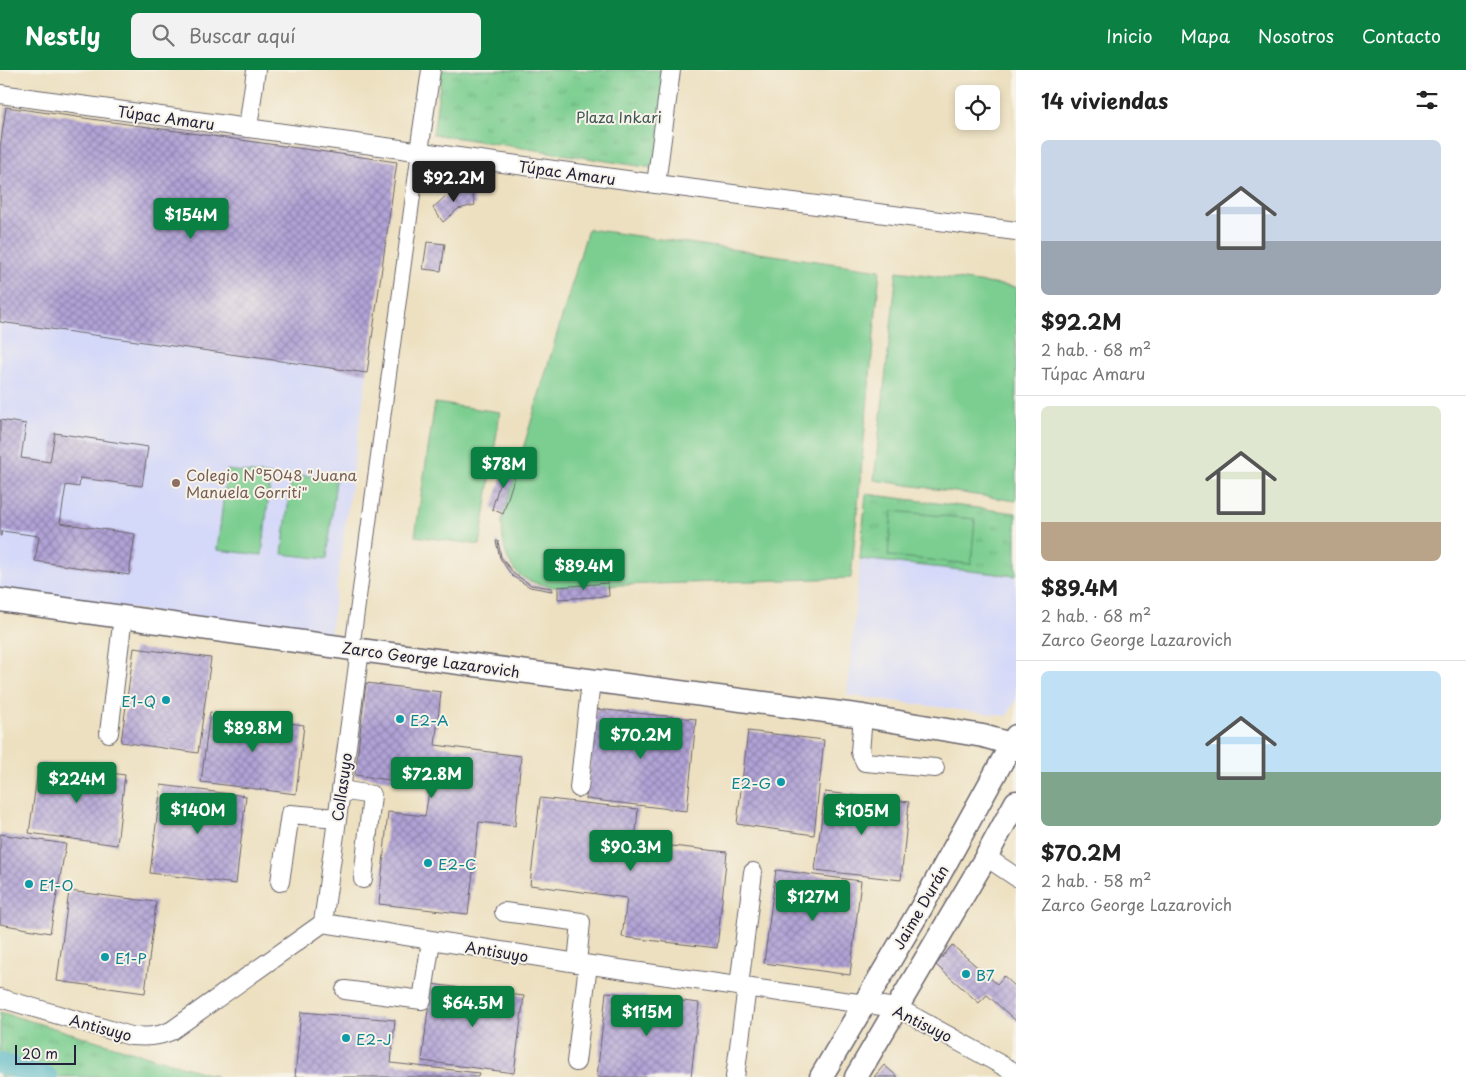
<!DOCTYPE html>
<html lang="es">
<head>
<meta charset="utf-8">
<style>
	body { margin:0; font-family:"Playpen Sans",sans-serif; background:#f2f2f2; color:#222; height:100vh; display:flex; flex-direction:column; font-size:19px; white-space:nowrap }
	* { box-sizing:border-box; margin:0 }
	p { font-size:16px; color:#767676 }
	.icon { flex:none; width:28px; height:28px; fill:none; stroke:currentColor; stroke-width:2; stroke-linecap:round; stroke-linejoin:round }
	.map { position:relative; flex:1; overflow:hidden }
	.sheet { display:flex; flex-direction:column; background:#fff; width:450px }
	.sheet>* { flex:none }
	.fabs { position:absolute; left:955px; top:15px; display:grid; gap:10px }
	.fabs a { display:grid; place-items:center; width:45px; height:45px; border-radius:8px; background:#fff; box-shadow:0 2px 8px #0003; font-size:25px }
	.scale { position:absolute; left:15px; bottom:12px; width:61px; box-sizing:border-box; padding-left:5px; border:2px solid #22223b; border-top:0; font-size:14px; line-height:18px; white-space:nowrap; color:#22223b; -webkit-text-stroke:4px #f7f3e8; paint-order:stroke }
	.price { position:absolute; translate:-50% -42px; padding:0 11px; border-radius:5px; background:#0b8043; color:#fff; font-size:16px; line-height:32px; filter:drop-shadow(0 1px 2px #0008) }
	.price::after { content:''; position:absolute; left:50%; top:30px; width:15px; height:11px; margin-left:-8px; background:inherit; clip-path:polygon(0 0,100% 0,50% 100%) }
	.price.on { background:#222; color:#fff }
	ul { padding:0; list-style:none }
	li { display:grid; align-content:center; gap:10px; height:265px; padding:0 25px }
	li+li { border-top:1px solid #e0e0e0 }
	li span { display:grid; place-items:center; height:155px; border-radius:8px; color:#555 }
	li>.icon { margin-inline-start:auto }
	span .icon { width:90px; height:90px; fill:#fffc; stroke-width:1 }
	li b { font-size:21px }
	h2 { display:flex; justify-content:space-between; align-items:center; height:60px; padding:0 25px; font-size:21px }
	header { display:flex; align-items:center; gap:30px; box-sizing:border-box; height:70px; padding:0 25px; background:#0b8043; color:#fff }
	header strong { font-size:24px }
	nav { display:flex; gap:28px; margin-inline-start:auto; font-size:18px }
	.search { width:350px; height:45px; background:#f2f2f2; display:flex; align-items:center; gap:12px; box-sizing:border-box; padding:0 18px; border-radius:8px; color:#767676; font-size:19px }
	main { display:flex; flex:1; min-height:0 }
	.map>svg:first-child { display:block }
</style>
</head>
<body>
<header>
<strong>Nestly</strong>
<div class="search"><svg class="icon" aria-label="search" viewBox="0 0 24 24"><circle cx="10" cy="10" r="6"/><path d="M15 15l6 6"/></svg>Buscar aquí</div>
<nav><a>Inicio</a><a>Mapa</a><a>Nosotros</a><a>Contacto</a></nav>
</header>
<main>
<div class="map">
<svg width="1016" height="1007" viewBox="0 0 1016 1007">
	<defs>
		<pattern id="grass-tufts" width="24" height="20" patternUnits="userSpaceOnUse" patternTransform="scale(1.25)"><rect width="24" height="20" fill="#7bce90"/><path d="M3 7l-1-3M5 7V3M7 7l1-3M15 17l-1-3M17 17v-4M19 17l1-3" fill="none" stroke="#6ab17d"/></pattern>
		<pattern id="building-cross-hatch" width="8" height="8" patternUnits="userSpaceOnUse" patternTransform="scale(1.25)"><rect width="8" height="8" fill="#b1a3d6"/><path d="M0 0l8 8M0 8l8-8" fill="none" stroke="#9084af"/></pattern>
	</defs>
	<rect width="100%" height="100%" fill="#f7f3e8"/>
	<filter id="ink" filterUnits="userSpaceOnUse"><feTurbulence type="fractalNoise" baseFrequency=".02" numOctaves="2"/><feDisplacementMap in="SourceGraphic" scale="10" xChannelSelector="R" yChannelSelector="G"/><feConvolveMatrix kernelMatrix="1 2 1 2 8 2 1 2 1" color-interpolation-filters="sRGB"/></filter>
	<filter id="wash" filterUnits="userSpaceOnUse"><feTurbulence type="fractalNoise" baseFrequency=".0096" numOctaves="4" result="noise"/><feDisplacementMap in="SourceGraphic" scale="20" xChannelSelector="R" yChannelSelector="G"/><feGaussianBlur stdDeviation="1.12" result="paint"/><feColorMatrix in="noise" values="0 0 0 0 0 0 0 0 0 0 0 0 0 0 0 0 0 1.4 0 .05"/><feComposite in="paint" operator="in"/></filter>
	<g filter="url(#wash)">
		<rect width="100%" height="100%" fill="#ede0c0"/>
		<g fill="#d4d8f9">
			<polygon points="0,252 367,303 330,564 0,522"/>
			<polygon points="860,489 1016,506 1016,630 1007,646 847,625"/>
		</g>
		<g fill="url(#grass-tufts)" stroke="#4e7866">
			<polygon points="442,0 673,0 658,99 433,64"/>
			<polygon points="866,424 1016,443 1016,506 860,489"/>
			<polygon points="0,942 218,1007 0,1007"/>
		</g>
		<g fill="#7bce90" stroke="#4e7866">
			<path d="M588,159l292,41 -29,308 -297,9c-8,-2 -17,-3 -24,-6 -25,-10 -28,-37 -28,-61z"/>
			<polygon points="897,201 1016,217 1016,431 874,410"/>
			<polygon points="435,333 500,342 480,475 415,466"/>
			<polygon points="227,400 271,405 262,485 217,480"/>
			<polygon points="292,404 336,409 327,489 282,484"/>
			<polygon points="892,441 975,449 971,494 888,486"/>
		</g>
		<g fill="none" stroke-linecap="round" stroke-linejoin="round">
			<polyline stroke="#44b1c1" stroke-width="21" points="0,993 47,1007"/>
		</g>
		<g id="blocks">
			<g fill="url(#building-cross-hatch)">
				<polygon points="6,37 397,92 367,303 0,252 0,78"/>
				<polygon points="471,118 475,135 458,139 443,152 433,138 449,123"/>
				<polygon points="427,172 445,174 441,201 423,199"/>
				<polygon points="0,350 26,354 21,388 50,392 55,363 148,377 142,416 80,408 79,417 66,415 60,453 135,464 129,505 35,491 39,466 2,461 1,466 0,466"/>
				<polygon points="505,395 517,399 503,444 492,439"/>
				<polygon points="496,471 498,471 501,487 514,504 531,515 552,518 552,521 530,517 512,506 500,488"/>
				<polygon points="608,513 609,526 558,529 558,517"/>
				<polygon points="134,578 211,588 198,683 121,672"/>
				<polygon points="366,613 441,622 435,675 521,686 515,756 479,752 468,844 379,834 388,742 425,746 430,716 355,705"/>
				<polygon points="596,639 696,649 687,741 586,729"/>
				<polygon points="210,642 304,655 296,724 201,712"/>
				<polygon points="748,661 824,670 814,765 737,754"/>
				<polygon points="39,693 125,705 117,775 29,763"/>
				<polygon points="161,715 246,726 236,814 150,803"/>
				<polygon points="825,722 909,732 901,810 815,800"/>
				<polygon points="540,728 638,739 635,772 727,782 717,878 622,867 627,828 530,815"/>
				<polygon points="0,764 66,774 50,863 0,854"/>
				<polygon points="776,800 861,811 850,905 764,893"/>
				<polygon points="69,821 156,832 145,923 57,911"/>
				<polygon points="952,875 997,914 1004,906 1016,917 1016,951 987,925 979,933 936,895"/>
				<polygon points="431,914 524,926 514,1003 422,991"/>
				<polygon points="606,922 699,933 691,1007 597,1007"/>
				<polygon points="301,942 395,950 391,993 479,1003 478,1007 295,1007"/>
				<polygon points="884,995 898,1007 874,1007"/>
			</g>
		</g>
	</g>
	<g filter="url(#ink)">
		<use href="#blocks" fill-opacity="0" stroke="#69646a" stroke-width="1"/>
		<g fill="none" stroke-linecap="round" stroke-linejoin="round">
			<g stroke="#69646a" stroke-width="16">
				<polyline id="pedestrian" points="352,579 419,81"/>
			</g>
			<g stroke="#69646a" stroke-width="20">
				<g id="minor">
					<polyline points="0,24 656,114 1016,161"/>
					<polyline points="248,58 256,0"/>
					<polyline points="419,81 431,0"/>
					<polyline points="656,114 671,0"/>
					<polyline points="863,646 860,682 865,692 935,698"/>
					<polyline points="109,663 123,546"/>
					<polyline points="579,718 591,611"/>
					<polyline points="341,720 372,725 363,809"/>
					<polyline points="986,787 1016,807"/>
					<polyline points="280,812 290,744 337,748"/>
					<polyline points="504,842 581,852 577,893"/>
					<polyline points="323,853 360,580"/>
					<polyline points="739,916 753,802"/>
					<polyline points="345,920 422,930 431,871"/>
					<path d="M0,928l131,38c15,1 26,1 40,-5l152,-108 254,40 266,38 55,7 118,65"/>
					<polyline points="576,992 588,895"/>
					<polyline points="735,1007 747,917"/>
				</g>
			</g>
			<g stroke="#69646a" stroke-width="25">
				<g id="tertiary">
					<polyline points="0,530 360,580 863,646 983,666 1011,674 1016,677"/>
					<polyline points="821,1007 921,838 1016,666"/>
					<polyline points="856,1007 986,787 1016,732"/>
				</g>
			</g>
			<use href="#pedestrian" stroke="#fff" stroke-width="14"/>
			<use href="#minor" stroke="#fff" stroke-width="18"/>
			<use href="#tertiary" stroke="#fff" stroke-width="22"/>
		</g>
	</g>
	<circle fill="#8d6e63" stroke="#f7f3e8" stroke-width="2" cx="176" cy="413" r="5"/>
	<g fill="#0f9aa8" stroke="#f7f3e8" stroke-width="2">
		<circle cx="166" cy="630" r="5"/>
		<circle cx="400" cy="649" r="5"/>
		<circle cx="781" cy="712" r="5"/>
		<circle cx="428" cy="793" r="5"/>
		<circle cx="29" cy="814" r="5"/>
		<circle cx="105" cy="887" r="5"/>
		<circle cx="966" cy="904" r="5"/>
		<circle cx="346" cy="968" r="5"/>
	</g>
	<g text-anchor="middle" dominant-baseline="central" stroke-width="4" stroke-linejoin="round" paint-order="stroke">
		<g font-size="15" fill="#3d5654" stroke="#f7f3e8">
			<text x="619" y="46">Plaza Inkari</text>
		</g>
		<g font-size="15" fill="#22223b" stroke="#f7f3e8">
			<text transform="translate(166 47) rotate(8)">Túpac Amaru</text>
			<text transform="translate(567 102) rotate(8)">Túpac Amaru</text>
			<text transform="translate(431 589) rotate(8)">Zarco George Lazarovich</text>
			<text transform="translate(341 717) rotate(-82)">Collasuyo</text>
			<text transform="translate(920 837) rotate(-60)">Jaime Durán</text>
			<text transform="translate(497 881) rotate(9)">Antisuyo</text>
			<text transform="translate(923 953) rotate(26)">Antisuyo</text>
			<text transform="translate(101 957) rotate(15)">Antisuyo</text>
		</g>
		<g font-size="15" fill="#785e54" stroke="#f7f3e8" text-anchor="start">
			<text x="186" y="404">Colegio Nº5048 "Juana<tspan x="186" dy="17">Manuela Gorriti"</tspan></text>
		</g>
		<g font-size="15" fill="#0d838f" stroke="#f7f3e8" text-anchor="start">
			<text x="156" y="630" text-anchor="end">E1-Q</text>
			<text x="410" y="649">E2-A</text>
			<text x="771" y="712" text-anchor="end">E2-G</text>
			<text x="438" y="793">E2-C</text>
			<text x="39" y="814">E1-O</text>
			<text x="115" y="887">E1-P</text>
			<text x="976" y="904">B7</text>
			<text x="356" y="968">E2-J</text>
		</g>
	</g>
</svg>
<div class="fabs">
<a><svg class="icon" aria-label="locate" viewBox="0 0 24 24"><circle cx="12" cy="12" r="6"/><path d="M12 2v4M12 18v4M2 12h4M18 12h4"/></svg></a>
</div>
<div class="scale">20 m</div>
<b class="price on" style="left:454px;top:133px">$92.2M</b>
<b class="price" style="left:191px;top:170px">$154M</b>
<b class="price" style="left:504px;top:419px">$78M</b>
<b class="price" style="left:584px;top:521px">$89.4M</b>
<b class="price" style="left:253px;top:683px">$89.8M</b>
<b class="price" style="left:641px;top:690px">$70.2M</b>
<b class="price" style="left:432px;top:729px">$72.8M</b>
<b class="price" style="left:77px;top:734px">$224M</b>
<b class="price" style="left:198px;top:765px">$140M</b>
<b class="price" style="left:862px;top:766px">$105M</b>
<b class="price" style="left:631px;top:802px">$90.3M</b>
<b class="price" style="left:813px;top:852px">$127M</b>
<b class="price" style="left:473px;top:958px">$64.5M</b>
<b class="price" style="left:647px;top:967px">$115M</b>
</div>
<section class="sheet">
<h2>14 viviendas<svg class="icon" aria-label="filters" viewBox="0 0 24 24"><path d="M4 7h16M4 17h16"/><circle cx="9" cy="7" r="2"/><circle cx="15" cy="17" r="2"/></svg></h2>
<ul>
<li><span style="background:linear-gradient(#c9d6e8 65%,#9aa5b1 0)"><svg class="icon" aria-label="home" viewBox="0 0 24 24"><path d="M3 11l9-7 9 7M6 9v11h12V9"/></svg></span><div><b>$92.2M</b><p>2 hab. · 68 m²</p><p>Túpac Amaru</p></div></li>
<li><span style="background:linear-gradient(#dfe7d0 75%,#b9a48a 0)"><svg class="icon" aria-label="home" viewBox="0 0 24 24"><path d="M3 11l9-7 9 7M6 9v11h12V9"/></svg></span><div><b>$89.4M</b><p>2 hab. · 68 m²</p><p>Zarco George Lazarovich</p></div></li>
<li><span style="background:linear-gradient(#bfe0f5 65%,#7fa58c 0)"><svg class="icon" aria-label="home" viewBox="0 0 24 24"><path d="M3 11l9-7 9 7M6 9v11h12V9"/></svg></span><div><b>$70.2M</b><p>2 hab. · 58 m²</p><p>Zarco George Lazarovich</p></div></li>
</ul>
</section>
</main>
</body>
</html>
